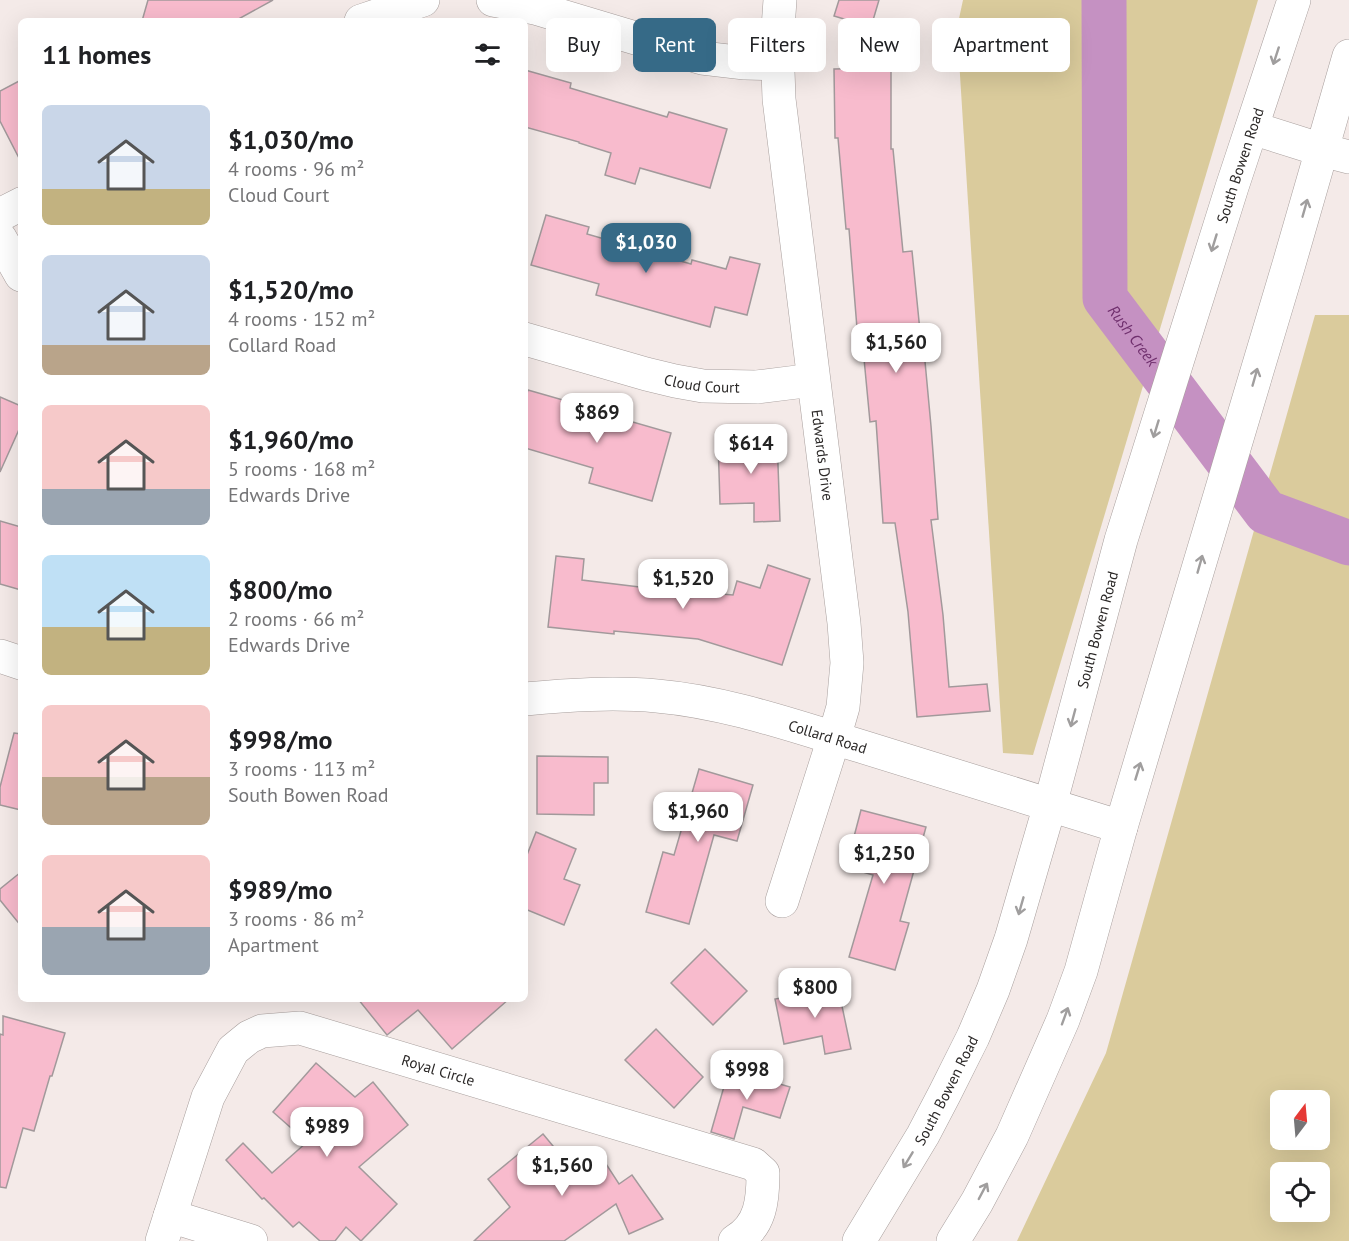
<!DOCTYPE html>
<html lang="en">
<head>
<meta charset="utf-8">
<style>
	body { margin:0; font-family:"PT Sans",sans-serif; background:#f2f2f2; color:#202124; height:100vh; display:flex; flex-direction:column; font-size:22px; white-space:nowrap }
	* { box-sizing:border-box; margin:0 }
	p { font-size:20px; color:#757577 }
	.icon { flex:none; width:33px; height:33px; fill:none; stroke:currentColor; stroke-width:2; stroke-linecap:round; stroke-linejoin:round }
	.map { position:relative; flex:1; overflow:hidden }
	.panel { position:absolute; left:18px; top:18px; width:510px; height:984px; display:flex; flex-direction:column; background:#fff; border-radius:9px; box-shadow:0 6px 24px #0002 }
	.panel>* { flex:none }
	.top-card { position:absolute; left:546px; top:18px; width:570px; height:54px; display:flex; gap:12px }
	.needle { width:39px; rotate:16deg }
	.tools { position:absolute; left:1270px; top:1090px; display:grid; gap:12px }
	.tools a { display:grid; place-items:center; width:60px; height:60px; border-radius:9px; background:#fff; box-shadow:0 6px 24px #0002; font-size:30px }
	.price { position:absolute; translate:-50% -51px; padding:0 14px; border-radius:12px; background:#fff; color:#222; font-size:20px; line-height:39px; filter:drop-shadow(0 2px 3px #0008) }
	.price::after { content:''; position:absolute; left:50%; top:36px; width:18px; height:14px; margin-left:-9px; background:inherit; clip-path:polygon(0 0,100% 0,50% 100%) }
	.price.current { background:#366a87; color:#fff }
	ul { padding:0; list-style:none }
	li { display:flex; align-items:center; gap:18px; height:150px; padding:0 24px }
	li span { display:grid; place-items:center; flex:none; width:168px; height:120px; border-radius:9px; color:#555 }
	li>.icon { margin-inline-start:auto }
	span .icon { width:72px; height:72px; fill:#fffc; stroke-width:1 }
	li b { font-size:26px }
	h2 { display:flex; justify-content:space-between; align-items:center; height:72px; padding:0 24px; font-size:26px }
	.chip { padding:0 21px; border-radius:9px; background:#fff; box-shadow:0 6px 24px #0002; font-size:21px; line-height:54px }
	.chip.current { background:#366a87; color:#fff }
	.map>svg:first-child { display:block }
</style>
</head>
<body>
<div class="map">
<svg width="1349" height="1241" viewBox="0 0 1349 1241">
	<rect width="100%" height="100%" fill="#f4eae8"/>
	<g fill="#dacb9c" fill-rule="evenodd">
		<polygon points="963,0 1258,0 1033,755 1003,753 957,28"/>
		<path d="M1315,315h34v926h-332l89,-188zM1281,1101h39v39h-39zM1281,1173h39v39h-39z"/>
	</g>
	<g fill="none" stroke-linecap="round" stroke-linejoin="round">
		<path stroke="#c591c2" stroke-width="45" id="s1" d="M1104,0l1,298 161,214 83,31"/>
	</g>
	<g fill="#f8bbcd" stroke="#a2999b" stroke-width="1.5">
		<polygon points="148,0 273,0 235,21 142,21"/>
		<polygon points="839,0 879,0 871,27 834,16"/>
		<polygon points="891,68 891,149 893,149 903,252 912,251 921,341 923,340 931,426 938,519 931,520 943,615 949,687 987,684 990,711 917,717 908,612 895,523 883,523 876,421 870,422 861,327 857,328 849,229 846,229 838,138 835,138 834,69"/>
		<polygon points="525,70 571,83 570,88 667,117 669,112 727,129 710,188 640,168 635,184 605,175 611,153 579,143 579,142 525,127"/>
		<polygon points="21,80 21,162 0,121 0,91"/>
		<polygon points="546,215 589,227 587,234 691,264 692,260 726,269 730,257 760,264 747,315 715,307 710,327 596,295 599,284 531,265"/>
		<polygon points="528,390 591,408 591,410 671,433 652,501 589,483 593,468 525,448 525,400"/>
		<polygon points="0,397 21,406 21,425 0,472"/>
		<polygon points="777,437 780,521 754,522 754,503 720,504 718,440"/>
		<polygon points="0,521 21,527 21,590 0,584"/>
		<polygon points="556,556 584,559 582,580 648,588 733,595 737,581 760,588 768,565 810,579 782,665 698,639 614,631 614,634 548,627"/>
		<polygon points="14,733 21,734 21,810 0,805 0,787"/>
		<polygon points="537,756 608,757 608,783 594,783 594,815 537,814"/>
		<polygon points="699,769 753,785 737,841 714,835 689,924 646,912 663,852 674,855"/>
		<polygon points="861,810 926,827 900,921 909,923 895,970 849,957 873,875 846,867"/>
		<polygon points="536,832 576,849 564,879 580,885 564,925 525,909 525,860"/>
		<polygon points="21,872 21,926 0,900 0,889"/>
		<polygon points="705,949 747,991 713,1025 671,983"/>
		<polygon points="838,987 851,1049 825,1054 822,1036 784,1044 775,999"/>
		<polygon points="358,999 509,999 452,1049 418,1010 387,1035"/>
		<polygon points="3,1016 65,1033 52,1076 50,1076 34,1131 23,1128 6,1188 0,1187 0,1034 3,1035"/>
		<polygon points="656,1029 703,1077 674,1108 625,1060"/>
		<polygon points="316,1063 355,1097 373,1082 408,1125 359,1167 397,1204 361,1241 346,1227 335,1241 320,1241 299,1222 293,1227 264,1198 262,1199 226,1160 243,1143 272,1173 307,1142 273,1112"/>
		<polygon points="729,1069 790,1087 780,1118 743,1107 734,1139 711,1132"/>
		<polygon points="543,1134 573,1170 599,1153 619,1184 632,1175 663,1219 629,1234 616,1204 564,1241 474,1241 510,1207 488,1179"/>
	</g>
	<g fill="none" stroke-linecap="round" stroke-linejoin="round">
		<g stroke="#a89f9d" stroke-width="34">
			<g id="minor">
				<polyline points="493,0 535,8 702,58 745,63 777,64"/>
				<path id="s2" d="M780,0l-3,42 2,57 65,524 3,40 -4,44 -9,31 -52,163"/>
				<polyline points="361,21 423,0"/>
				<polyline points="1322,150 1349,157"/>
				<polyline points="0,215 21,204"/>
				<polyline points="0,238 21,275"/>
				<path id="s3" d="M525,339l121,35 29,7 28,5 53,1 57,-7"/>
				<polyline points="0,656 21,663"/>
				<path id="s4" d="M525,699c44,-4 88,-7 132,-3 69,6 137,30 203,50 87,27 174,54 261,81"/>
				<polyline points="170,1216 251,1241"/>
				<path id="s5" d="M162,1241l46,-144 25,-47 16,-13 13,-6 38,-3 453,136 10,9c0,27 -2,53 -28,68"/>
			</g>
		</g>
		<g stroke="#a89f9d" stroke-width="34">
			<g id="major">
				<polyline points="1252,128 1322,150"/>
				<path id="s6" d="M859,1241l64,-106 22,-42 28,-56 20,-47 18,-51 39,-134 71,-265 111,-353 62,-187"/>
				<polyline points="953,1241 977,1202 1012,1136 1063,1020 1081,971 1121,827 1289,264 1349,56"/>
			</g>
		</g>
		<use href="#minor" stroke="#fff" stroke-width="33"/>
		<use href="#major" stroke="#fff" stroke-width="33"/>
	</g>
	<defs><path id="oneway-shaft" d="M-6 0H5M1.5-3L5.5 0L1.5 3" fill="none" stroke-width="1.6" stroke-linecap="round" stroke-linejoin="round" transform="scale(1.5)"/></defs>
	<g stroke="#a09e9e">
		<use href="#oneway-shaft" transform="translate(1276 56) rotate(108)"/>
		<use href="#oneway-shaft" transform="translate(1305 208) rotate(-74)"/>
		<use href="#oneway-shaft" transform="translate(1214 243) rotate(107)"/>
		<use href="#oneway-shaft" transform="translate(1255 377) rotate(-74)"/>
		<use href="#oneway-shaft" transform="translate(1156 429) rotate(107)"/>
		<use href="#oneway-shaft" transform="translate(1200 564) rotate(-74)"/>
		<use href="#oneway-shaft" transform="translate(1073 718) rotate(105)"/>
		<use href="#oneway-shaft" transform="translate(1138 771) rotate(-73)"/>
		<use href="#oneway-shaft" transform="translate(1021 906) rotate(106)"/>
		<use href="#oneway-shaft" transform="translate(1065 1016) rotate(-70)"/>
		<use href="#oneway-shaft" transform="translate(908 1160) rotate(121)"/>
		<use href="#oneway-shaft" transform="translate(983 1191) rotate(-62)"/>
	</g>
	<g text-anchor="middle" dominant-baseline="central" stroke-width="4.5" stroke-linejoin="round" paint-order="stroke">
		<g font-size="15" fill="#2b2827" stroke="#f4eae8">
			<text stroke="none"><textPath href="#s6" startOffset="1146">South Bowen Road</textPath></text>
			<text stroke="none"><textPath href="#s3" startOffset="183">Cloud Court</textPath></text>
			<text stroke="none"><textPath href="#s2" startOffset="458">Edwards Drive</textPath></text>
			<text stroke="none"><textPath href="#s6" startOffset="660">South Bowen Road</textPath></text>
			<text stroke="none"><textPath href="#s4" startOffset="308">Collard Road</textPath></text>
			<text stroke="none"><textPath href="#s5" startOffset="422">Royal Circle</textPath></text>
			<text stroke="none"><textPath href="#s6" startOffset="174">South Bowen Road</textPath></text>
		</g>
		<g font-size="16" font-style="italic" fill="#70306e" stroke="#f4eae8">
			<text stroke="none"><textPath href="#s1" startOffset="345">Rush Creek</textPath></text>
		</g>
	</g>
</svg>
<div class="tools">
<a><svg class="needle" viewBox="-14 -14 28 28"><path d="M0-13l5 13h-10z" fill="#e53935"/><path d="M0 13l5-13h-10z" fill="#757577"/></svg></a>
<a><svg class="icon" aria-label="locate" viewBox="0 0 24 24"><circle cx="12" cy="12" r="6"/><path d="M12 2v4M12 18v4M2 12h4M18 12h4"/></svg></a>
</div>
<b class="price current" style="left:646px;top:274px">$1,030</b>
<b class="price" style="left:896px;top:374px">$1,560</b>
<b class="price" style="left:597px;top:444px">$869</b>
<b class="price" style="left:751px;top:475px">$614</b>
<b class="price" style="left:683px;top:610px">$1,520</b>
<b class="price" style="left:698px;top:843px">$1,960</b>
<b class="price" style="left:884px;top:885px">$1,250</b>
<b class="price" style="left:815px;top:1019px">$800</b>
<b class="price" style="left:747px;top:1101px">$998</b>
<b class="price" style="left:327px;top:1158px">$989</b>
<b class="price" style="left:562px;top:1197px">$1,560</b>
<div class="top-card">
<a class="chip">Buy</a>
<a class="chip current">Rent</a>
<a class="chip">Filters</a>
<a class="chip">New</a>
<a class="chip">Apartment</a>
</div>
<section class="panel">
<h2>11 homes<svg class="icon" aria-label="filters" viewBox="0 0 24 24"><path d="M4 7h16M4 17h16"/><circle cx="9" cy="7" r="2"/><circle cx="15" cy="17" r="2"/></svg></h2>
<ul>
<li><span style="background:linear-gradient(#c9d6e8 70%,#c2b280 0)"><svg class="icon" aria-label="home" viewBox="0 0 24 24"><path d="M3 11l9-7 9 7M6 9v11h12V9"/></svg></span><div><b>$1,030/mo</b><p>4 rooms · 96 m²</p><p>Cloud Court</p></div></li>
<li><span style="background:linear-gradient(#c9d6e8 75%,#b9a48a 0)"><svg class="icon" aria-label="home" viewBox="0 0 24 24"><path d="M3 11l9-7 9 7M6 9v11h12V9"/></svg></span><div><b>$1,520/mo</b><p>4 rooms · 152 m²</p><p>Collard Road</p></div></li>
<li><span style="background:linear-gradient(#f6c9c9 70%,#9aa5b1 0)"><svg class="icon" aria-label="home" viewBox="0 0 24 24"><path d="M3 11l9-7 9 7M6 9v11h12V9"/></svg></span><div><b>$1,960/mo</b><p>5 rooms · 168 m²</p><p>Edwards Drive</p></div></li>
<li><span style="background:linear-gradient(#bfe0f5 60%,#c2b280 0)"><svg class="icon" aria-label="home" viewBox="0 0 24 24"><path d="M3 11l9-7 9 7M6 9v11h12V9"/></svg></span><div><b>$800/mo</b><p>2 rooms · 66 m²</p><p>Edwards Drive</p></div></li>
<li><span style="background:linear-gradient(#f6c9c9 60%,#b9a48a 0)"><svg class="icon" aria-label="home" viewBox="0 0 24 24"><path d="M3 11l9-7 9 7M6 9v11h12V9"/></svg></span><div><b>$998/mo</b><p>3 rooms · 113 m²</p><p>South Bowen Road</p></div></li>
<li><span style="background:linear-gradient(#f6c9c9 60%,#9aa5b1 0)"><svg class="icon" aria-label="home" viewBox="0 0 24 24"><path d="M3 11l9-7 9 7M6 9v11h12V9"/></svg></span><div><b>$989/mo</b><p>3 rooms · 86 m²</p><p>Apartment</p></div></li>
</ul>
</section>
</div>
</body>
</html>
